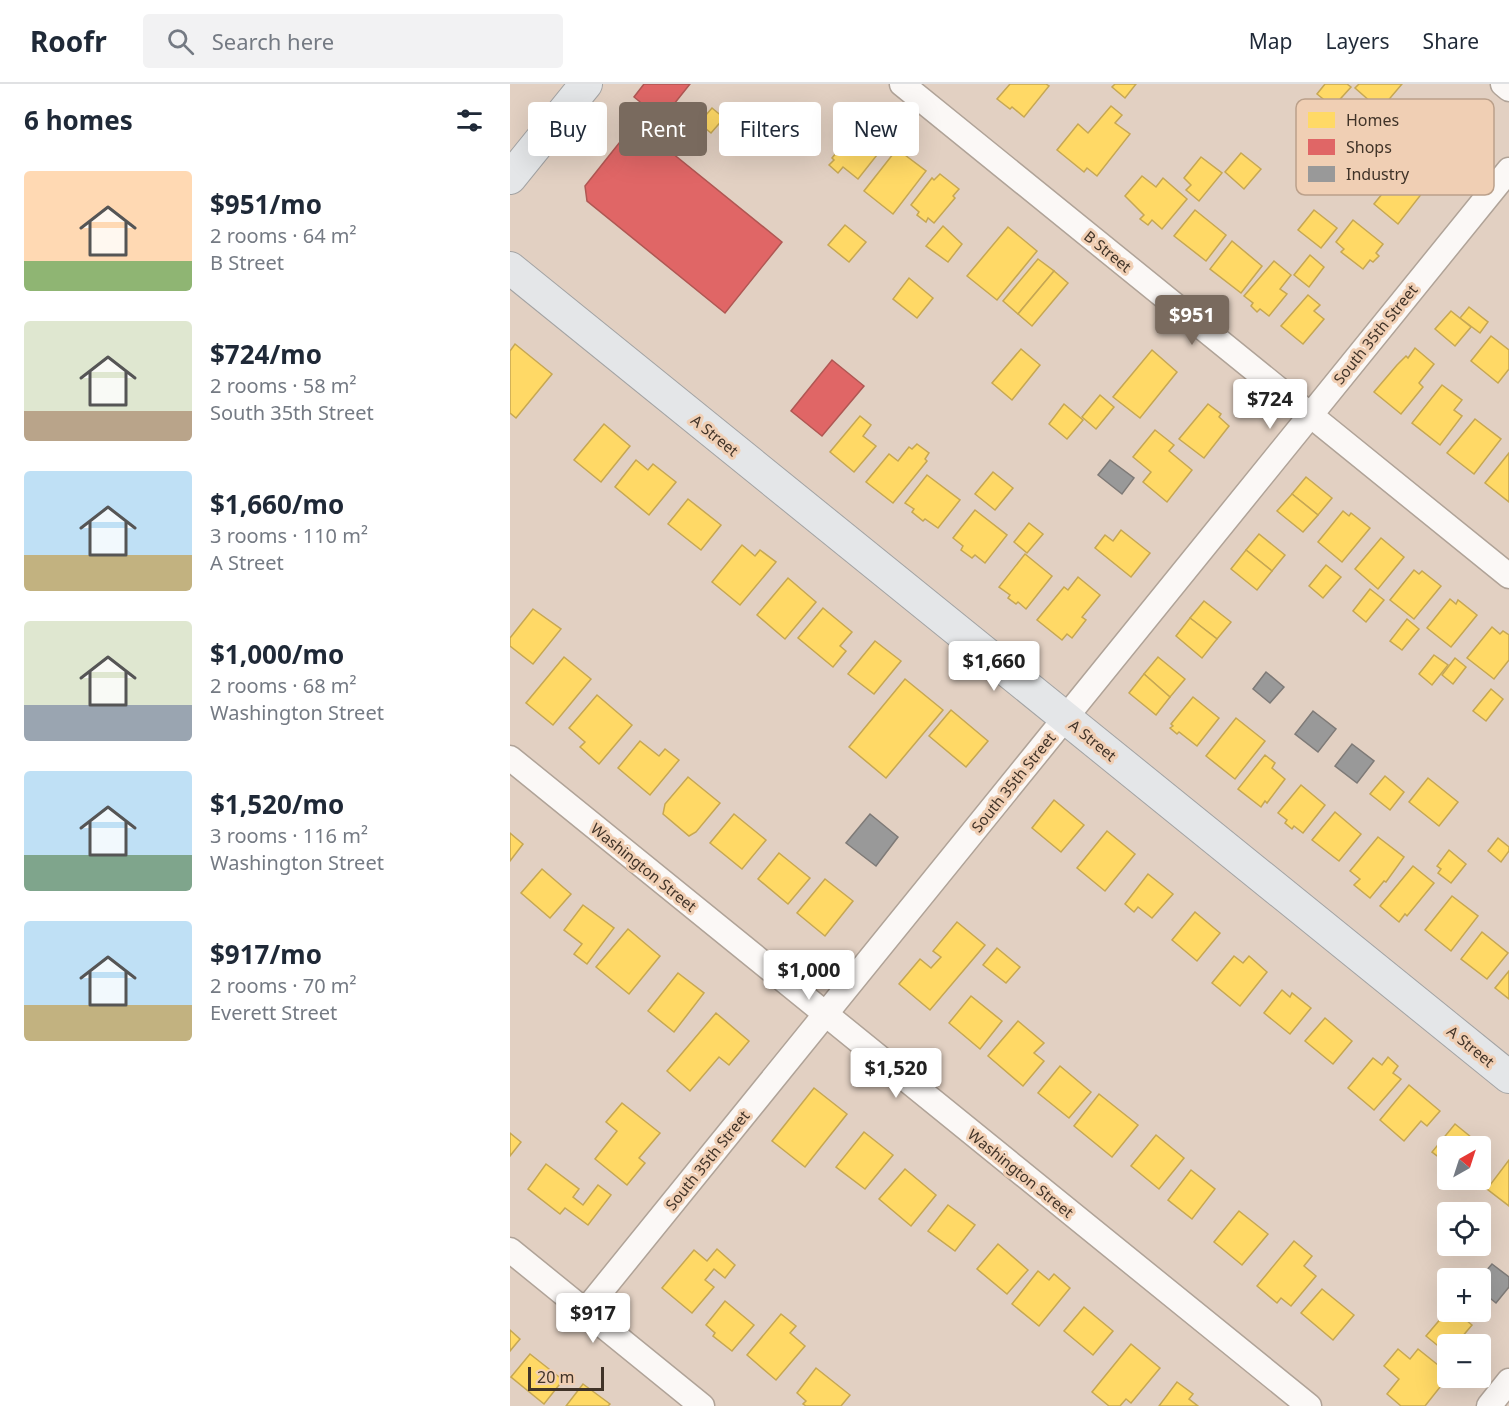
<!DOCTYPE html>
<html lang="en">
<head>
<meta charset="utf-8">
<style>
	body { margin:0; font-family:"Noto Sans",sans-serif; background:#f2f2f3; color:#1f2937; height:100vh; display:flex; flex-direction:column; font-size:22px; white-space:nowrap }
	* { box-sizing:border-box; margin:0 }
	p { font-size:20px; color:#747a83 }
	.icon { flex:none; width:33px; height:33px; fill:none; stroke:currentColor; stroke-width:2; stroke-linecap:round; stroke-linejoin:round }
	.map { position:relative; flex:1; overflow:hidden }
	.details { display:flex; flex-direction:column; background:#fff; width:510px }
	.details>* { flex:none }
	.banner { position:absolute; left:18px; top:18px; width:570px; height:54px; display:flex; gap:12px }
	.needle { width:39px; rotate:39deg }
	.fabs { position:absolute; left:927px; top:1052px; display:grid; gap:12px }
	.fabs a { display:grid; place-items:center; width:54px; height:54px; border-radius:6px; background:#fff; box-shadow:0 6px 24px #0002; font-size:30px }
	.scale { position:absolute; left:18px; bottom:15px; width:76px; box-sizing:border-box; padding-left:6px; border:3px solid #403328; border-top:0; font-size:16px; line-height:21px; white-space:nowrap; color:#403328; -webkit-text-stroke:4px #f0cfb4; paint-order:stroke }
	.price { position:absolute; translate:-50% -51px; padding:0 14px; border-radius:6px; background:#fff; color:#222; font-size:20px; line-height:39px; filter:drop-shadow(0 2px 3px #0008) }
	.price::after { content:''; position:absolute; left:50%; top:36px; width:18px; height:14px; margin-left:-9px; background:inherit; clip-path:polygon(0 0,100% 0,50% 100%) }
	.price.active { background:#796a5e; color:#fff }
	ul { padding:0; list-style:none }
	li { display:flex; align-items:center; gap:18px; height:150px; padding:0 24px }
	li span { display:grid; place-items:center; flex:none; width:168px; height:120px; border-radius:6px; color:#555 }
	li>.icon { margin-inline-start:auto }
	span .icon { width:72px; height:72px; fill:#fffc; stroke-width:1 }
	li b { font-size:26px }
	h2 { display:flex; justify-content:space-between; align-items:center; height:72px; padding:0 24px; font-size:26px }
	.tag { padding:0 21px; border-radius:6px; background:#fff; box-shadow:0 6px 24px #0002; font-size:21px; line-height:54px }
	.tag.active { background:#796a5e; color:#fff }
	header { display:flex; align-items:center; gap:36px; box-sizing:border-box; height:84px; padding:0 30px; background:#fff; border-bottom:2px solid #e0e1e3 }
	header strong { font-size:28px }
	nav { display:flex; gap:33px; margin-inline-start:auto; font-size:21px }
	.search { width:420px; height:54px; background:#f2f2f3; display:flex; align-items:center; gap:15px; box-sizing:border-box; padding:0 21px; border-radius:6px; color:#747a83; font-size:22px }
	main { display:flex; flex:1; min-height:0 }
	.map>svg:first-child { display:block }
</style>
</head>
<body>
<header>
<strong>Roofr</strong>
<div class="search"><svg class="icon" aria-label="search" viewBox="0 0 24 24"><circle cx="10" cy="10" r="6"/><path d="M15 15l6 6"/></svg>Search here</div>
<nav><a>Map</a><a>Layers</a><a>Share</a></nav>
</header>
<main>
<section class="details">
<h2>6 homes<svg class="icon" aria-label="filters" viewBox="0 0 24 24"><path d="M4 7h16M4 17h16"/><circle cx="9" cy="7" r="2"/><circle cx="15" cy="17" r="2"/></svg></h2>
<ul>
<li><span style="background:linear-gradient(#ffd9b3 75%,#8fb573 0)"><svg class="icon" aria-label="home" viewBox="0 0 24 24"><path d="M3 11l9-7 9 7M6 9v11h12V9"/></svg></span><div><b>$951/mo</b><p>2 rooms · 64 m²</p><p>B Street</p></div></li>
<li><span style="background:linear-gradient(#dfe7d0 75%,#b9a48a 0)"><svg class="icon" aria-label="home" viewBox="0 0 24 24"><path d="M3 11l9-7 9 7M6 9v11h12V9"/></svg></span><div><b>$724/mo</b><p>2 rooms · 58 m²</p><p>South 35th Street</p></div></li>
<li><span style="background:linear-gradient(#bfe0f5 70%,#c2b280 0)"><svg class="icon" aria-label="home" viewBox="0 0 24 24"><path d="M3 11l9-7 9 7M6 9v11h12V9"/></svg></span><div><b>$1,660/mo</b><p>3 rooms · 110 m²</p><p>A Street</p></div></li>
<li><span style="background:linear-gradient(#dfe7d0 70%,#9aa5b1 0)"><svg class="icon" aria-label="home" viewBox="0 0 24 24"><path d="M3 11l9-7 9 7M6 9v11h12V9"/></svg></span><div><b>$1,000/mo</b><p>2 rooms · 68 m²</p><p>Washington Street</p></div></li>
<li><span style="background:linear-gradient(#bfe0f5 70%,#7fa58c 0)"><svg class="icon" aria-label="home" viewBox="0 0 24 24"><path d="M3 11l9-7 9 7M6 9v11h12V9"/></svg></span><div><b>$1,520/mo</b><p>3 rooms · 116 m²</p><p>Washington Street</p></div></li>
<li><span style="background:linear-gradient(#bfe0f5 70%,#c2b280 0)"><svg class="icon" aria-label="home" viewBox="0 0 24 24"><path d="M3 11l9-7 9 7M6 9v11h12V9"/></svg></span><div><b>$917/mo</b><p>2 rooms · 70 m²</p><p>Everett Street</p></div></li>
</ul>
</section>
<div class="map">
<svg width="999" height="1322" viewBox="0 0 999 1322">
	<rect width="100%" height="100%" fill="#e2d0c2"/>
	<g fill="#ffd966" stroke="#c6a753" stroke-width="1.5">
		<polygon points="500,0 536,0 539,2 514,33 502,23 500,25 487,15"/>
		<polygon points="605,0 626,0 615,14 602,3"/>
		<polygon points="815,0 837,0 841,3 823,23 807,10"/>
		<polygon points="849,0 892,0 870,26 845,4"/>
		<polygon points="601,22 612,31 605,39 620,50 587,92 577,84 574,88 547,66 568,40 578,49"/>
		<polygon points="202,24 214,34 201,49 189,39"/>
		<polygon points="359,31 382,49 377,56 378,57 348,95 333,83 328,89 319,81 324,76 322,74 352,37 353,38"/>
		<polygon points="387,65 416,87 383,130 354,107"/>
		<polygon points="731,69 751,85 734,105 715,88"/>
		<polygon points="691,73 712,89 689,117 676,106 681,101 674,94"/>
		<polygon points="889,89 913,108 888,140 864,120"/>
		<polygon points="430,90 449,105 443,112 445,114 424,139 418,134 416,138 407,131 409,128 401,121 422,94 424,96"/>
		<polygon points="632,92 646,103 653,94 677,115 652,145 642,136 638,141 630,135 634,131 615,112"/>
		<polygon points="685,126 716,151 696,177 664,152"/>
		<polygon points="804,126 827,144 811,164 788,146"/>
		<polygon points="843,136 873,160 866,169 869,172 863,178 860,176 853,185 831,168 834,165 826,158"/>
		<polygon points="335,141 356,158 339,178 318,161"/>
		<polygon points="433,142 452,160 438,178 416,162"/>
		<polygon points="498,143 527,167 487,216 457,192"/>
		<polygon points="722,157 752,182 731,209 700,185"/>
		<polygon points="800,171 814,183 799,203 784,191"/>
		<polygon points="528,175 544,187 508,230 493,217"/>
		<polygon points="764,177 781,191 770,205 777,210 759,232 750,225 747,228 741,222 743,219 734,212"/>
		<polygon points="544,187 558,199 522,242 508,230"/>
		<polygon points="399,194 423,214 407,234 383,215"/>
		<polygon points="798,211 810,221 804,227 814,235 793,260 771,242"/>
		<polygon points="959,223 978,238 970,249 950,234"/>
		<polygon points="941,227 961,243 945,262 925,245"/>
		<polygon points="981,252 999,266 999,285 988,299 961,277"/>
		<polygon points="5,260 42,290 6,334 0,329 0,267"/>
		<polygon points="905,264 924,280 909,299 913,303 891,330 864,308 887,281 896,272 898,274"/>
		<polygon points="511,265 530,281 502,316 482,299"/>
		<polygon points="642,266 667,288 630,334 603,313"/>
		<polygon points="932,301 952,316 944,326 952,332 930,361 902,339"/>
		<polygon points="590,311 604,323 586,345 572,333"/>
		<polygon points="554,320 573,336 557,355 539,340"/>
		<polygon points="698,320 711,330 709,333 719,342 694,374 669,355"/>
		<polygon points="350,332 361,341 353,352 366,362 344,388 320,368"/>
		<polygon points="965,335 991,355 964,390 937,369"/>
		<polygon points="94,340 120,362 91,398 64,376"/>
		<polygon points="645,346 664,361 659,367 682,386 657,418 633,398 641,388 623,373"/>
		<polygon points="407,360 419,369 415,375 417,377 383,419 356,398 379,370 388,377 399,363 402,365"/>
		<polygon points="999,369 999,418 975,399"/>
		<polygon points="126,376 138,386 143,380 166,398 139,431 105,403"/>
		<polygon points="483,388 503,404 485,426 465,410"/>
		<polygon points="417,391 450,416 428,444 415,435 413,437 402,428 404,425 395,419"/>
		<polygon points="796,393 822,414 808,431 782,410"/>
		<polygon points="782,410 808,431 793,448 767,427"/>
		<polygon points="178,415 211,441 191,466 158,440"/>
		<polygon points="465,426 497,451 475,479 465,471 462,474 451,466 453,462 443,454"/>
		<polygon points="833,427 839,432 841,429 860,444 832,478 808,458"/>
		<polygon points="519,439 533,450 517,469 504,458"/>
		<polygon points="611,446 640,469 621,493 585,464 595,451 603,457"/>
		<polygon points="749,450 775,471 762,487 736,466"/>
		<polygon points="871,454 894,473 868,505 845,485"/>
		<polygon points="232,461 245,472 250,466 266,478 230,521 202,498"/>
		<polygon points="736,466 762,487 747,506 721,485"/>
		<polygon points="515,470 542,492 516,525 508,518 506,520 498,514 500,511 489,503"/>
		<polygon points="816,481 831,493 813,514 799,502"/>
		<polygon points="904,486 909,490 912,487 931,502 904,535 880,516"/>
		<polygon points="568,493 590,511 572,533 576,536 562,554 557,550 552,556 527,536 554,503 558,506"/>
		<polygon points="278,494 306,518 275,555 247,531"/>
		<polygon points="860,505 874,516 856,538 843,527"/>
		<polygon points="940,515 946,520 948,516 967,531 941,563 917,544"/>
		<polygon points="694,517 721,538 707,555 680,534"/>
		<polygon points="313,524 342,548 330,562 336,567 323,583 288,554"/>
		<polygon points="23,525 51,545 23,580 0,562 0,554"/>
		<polygon points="680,534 707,555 692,574 666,552"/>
		<polygon points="897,535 909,545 892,566 880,557"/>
		<polygon points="982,543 990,550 993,547 999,551 999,576 984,595 957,574"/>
		<polygon points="365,557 391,577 364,610 338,590"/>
		<polygon points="924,571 938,581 922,601 909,590"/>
		<polygon points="54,573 81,595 43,641 16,619"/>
		<polygon points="648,573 675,595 660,613 634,590"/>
		<polygon points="945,574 956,583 943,600 932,591"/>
		<polygon points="634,590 660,613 646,631 619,609"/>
		<polygon points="395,595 433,626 376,694 339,663"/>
		<polygon points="981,605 993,615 976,637 963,627"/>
		<polygon points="87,611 122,641 89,680 70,663 75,658 59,644"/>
		<polygon points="683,613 709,634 687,662 669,648 667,650 660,644 663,642 661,640"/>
		<polygon points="441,626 478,657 456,683 419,652"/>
		<polygon points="726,634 755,657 725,695 696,672"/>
		<polygon points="130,657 149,672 155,665 169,676 140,711 108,684"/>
		<polygon points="755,671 765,679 762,684 775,695 757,719 755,717 751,723 728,705"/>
		<polygon points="875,692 894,708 880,726 860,710"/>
		<polygon points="178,693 210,719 186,748 179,752 153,730 155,720"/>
		<polygon points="918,694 948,718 929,742 899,718"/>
		<polygon points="791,701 815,721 793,749 784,742 782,745 775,739 777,736 768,729"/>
		<polygon points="544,716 574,741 551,768 522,744"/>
		<polygon points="825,728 851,750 829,777 802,756"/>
		<polygon points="224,730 256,756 232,785 200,759"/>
		<polygon points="597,747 625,770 595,807 567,784"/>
		<polygon points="0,749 13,760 0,777"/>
		<polygon points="868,753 894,773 876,798 874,797 860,814 844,801 850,795 840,787"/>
		<polygon points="988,754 999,763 999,767 991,778 978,767"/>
		<polygon points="939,766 956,780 941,799 928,789 931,785 927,782"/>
		<polygon points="269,769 300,794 278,820 248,795"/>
		<polygon points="903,782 924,799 897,832 895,830 889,838 870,822"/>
		<polygon points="32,785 61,810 40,834 11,809"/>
		<polygon points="638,790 663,810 642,834 628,823 624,828 615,820"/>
		<polygon points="315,795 343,817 315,852 287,829"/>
		<polygon points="942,812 968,832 941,867 915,846"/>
		<polygon points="73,821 104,844 77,880 64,870 72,860 54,846"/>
		<polygon points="685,828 710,849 687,877 662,856"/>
		<polygon points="447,838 475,861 420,926 389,900 410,875 421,884 431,873 423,867"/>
		<polygon points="118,845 150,872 119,910 86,883"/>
		<polygon points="972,848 998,869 977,895 951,875"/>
		<polygon points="487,864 510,883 496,899 473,881"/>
		<polygon points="724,872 733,879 739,872 757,888 730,922 702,899"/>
		<polygon points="999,887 999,915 985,904"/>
		<polygon points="168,889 194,909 164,948 138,927"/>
		<polygon points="772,906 780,913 782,909 801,924 780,950 754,929"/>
		<polygon points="461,912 492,937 470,965 439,939"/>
		<polygon points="206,929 239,957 219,981 209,973 180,1007 157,987"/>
		<polygon points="815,934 842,957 823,980 795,957"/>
		<polygon points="508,937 534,959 524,969 534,977 513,1002 478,972"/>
		<polygon points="878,973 888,982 883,989 891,995 864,1026 838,1004 863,974 872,981"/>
		<polygon points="550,982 581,1008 559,1034 528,1009"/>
		<polygon points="899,1001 930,1027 917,1042 911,1037 894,1057 870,1036"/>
		<polygon points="304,1004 337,1030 295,1083 262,1057"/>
		<polygon points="589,1010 628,1041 602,1073 564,1042"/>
		<polygon points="112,1019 150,1049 129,1074 135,1079 117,1101 85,1075 107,1047 96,1038"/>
		<polygon points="945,1040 972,1062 970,1063 938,1062 938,1080 922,1068"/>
		<polygon points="354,1048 383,1071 355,1105 326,1083"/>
		<polygon points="0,1049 11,1058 0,1072"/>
		<polygon points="646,1051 674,1074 649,1105 621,1082"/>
		<polygon points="999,1076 999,1122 977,1105"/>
		<polygon points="36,1080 69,1105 63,1113 73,1121 88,1101 101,1111 78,1141 55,1124 50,1130 18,1105"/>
		<polygon points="395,1085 426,1111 401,1142 369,1115"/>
		<polygon points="681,1086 705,1105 682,1135 658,1116"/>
		<polygon points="438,1121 465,1141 445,1167 418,1147"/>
		<polygon points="729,1127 758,1150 732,1181 704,1158"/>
		<polygon points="784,1157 802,1172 794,1182 806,1192 781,1222 771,1214 767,1219 747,1202"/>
		<polygon points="488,1160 518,1186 497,1210 467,1185"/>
		<polygon points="207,1165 225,1181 215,1194 204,1185 195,1196 204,1203 182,1229 152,1204 184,1166 197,1177"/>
		<polygon points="528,1187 539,1196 544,1190 560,1204 529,1242 502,1220"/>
		<polygon points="812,1205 844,1231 823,1256 791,1229"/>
		<polygon points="215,1217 244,1241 222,1267 203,1252 205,1249 196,1241"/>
		<polygon points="574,1223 603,1247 583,1271 554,1247"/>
		<polygon points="938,1226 945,1227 962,1241 946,1260 938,1260 938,1270 916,1252"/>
		<polygon points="271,1230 286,1242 280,1249 295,1262 266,1296 237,1271"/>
		<polygon points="0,1246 10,1255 0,1267"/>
		<polygon points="621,1260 650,1284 621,1319 616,1315 610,1322 599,1322 582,1308"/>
		<polygon points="888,1265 900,1275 908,1265 938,1289 938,1293 915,1322 891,1322 877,1310 889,1295 874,1282"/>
		<polygon points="20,1270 53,1296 34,1320 1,1293"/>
		<polygon points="306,1284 340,1311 331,1322 296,1322 293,1320 296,1317 287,1309"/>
		<polygon points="667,1298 683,1310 679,1315 688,1322 649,1322"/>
		<polygon points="73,1300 100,1320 98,1322 56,1322"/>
	</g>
	<g fill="#e06666" stroke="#b05753" stroke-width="1.5">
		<polygon points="134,0 180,0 164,20 169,25 157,40 124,13"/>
		<polygon points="125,39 272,158 215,229 77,117 75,102"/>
		<polygon points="322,276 354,302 312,352 281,327"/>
	</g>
	<g fill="#999" stroke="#7e7a77" stroke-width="1.5">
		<polygon points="600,376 624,394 612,410 588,391"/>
		<polygon points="756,588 774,603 760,619 743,605"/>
		<polygon points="803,627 826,645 808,668 785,650"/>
		<polygon points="842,660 864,677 847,699 825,682"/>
		<polygon points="360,730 388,753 366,782 336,759"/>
		<polygon points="982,1180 999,1193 999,1203 986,1219 970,1206 970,1194"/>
	</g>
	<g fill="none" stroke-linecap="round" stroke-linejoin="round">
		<g stroke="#b0a398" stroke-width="27">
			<g id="minor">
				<polyline points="392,0 999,492"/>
				<polyline points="993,0 999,5"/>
				<polyline points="0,674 799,1322"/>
				<polyline points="0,1166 192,1322"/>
				<polyline points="75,1227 999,86"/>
				<polyline points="979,1322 999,1297"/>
			</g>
		</g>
		<g stroke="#a3a3a3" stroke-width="34">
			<g id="major">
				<polyline points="0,94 76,0"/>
				<polyline points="0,184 999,993"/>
			</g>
		</g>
		<use href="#minor" stroke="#fbf8f6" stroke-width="24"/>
		<use href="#major" stroke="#e4e6e8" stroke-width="32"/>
	</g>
	<g text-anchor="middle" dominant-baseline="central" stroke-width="6" stroke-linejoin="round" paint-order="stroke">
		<g font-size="15" fill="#403328" stroke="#f0cfb4">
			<text transform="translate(598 167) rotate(39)">B Street</text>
			<text transform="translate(865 250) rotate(-51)">South 35th Street</text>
			<text transform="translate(205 351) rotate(39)">A Street</text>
			<text transform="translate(583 656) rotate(39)">A Street</text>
			<text transform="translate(503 698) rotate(-51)">South 35th Street</text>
			<text transform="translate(134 783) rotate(39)">Washington Street</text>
			<text transform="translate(961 962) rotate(39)">A Street</text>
			<text transform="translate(197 1076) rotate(-51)">South 35th Street</text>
			<text transform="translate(511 1089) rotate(39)">Washington Street</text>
		</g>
	</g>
	<rect x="786" y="15" width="198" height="96" rx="9" fill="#f0cfb4" stroke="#bba08a" stroke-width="1.5"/>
	<rect x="798" y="28" width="27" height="16" fill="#ffd966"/>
	<rect x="798" y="55" width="27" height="16" fill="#e06666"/>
	<rect x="798" y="82" width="27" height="16" fill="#999"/>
	<g font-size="16" fill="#403328">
		<text x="836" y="42">Homes</text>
		<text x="836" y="69">Shops</text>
		<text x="836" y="96">Industry</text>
	</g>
</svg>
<div class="fabs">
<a><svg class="needle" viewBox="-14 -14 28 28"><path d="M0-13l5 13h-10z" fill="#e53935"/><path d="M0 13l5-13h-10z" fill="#747a83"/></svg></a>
<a><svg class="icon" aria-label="locate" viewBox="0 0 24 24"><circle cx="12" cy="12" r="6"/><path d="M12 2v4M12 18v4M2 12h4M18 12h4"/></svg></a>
<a>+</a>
<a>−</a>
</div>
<div class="scale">20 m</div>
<b class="price active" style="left:682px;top:262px">$951</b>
<b class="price" style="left:760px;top:346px">$724</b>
<b class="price" style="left:484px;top:608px">$1,660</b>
<b class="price" style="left:299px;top:917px">$1,000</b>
<b class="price" style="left:386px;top:1015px">$1,520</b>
<b class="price" style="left:83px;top:1260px">$917</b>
<div class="banner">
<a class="tag">Buy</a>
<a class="tag active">Rent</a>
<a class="tag">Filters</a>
<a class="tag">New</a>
</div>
</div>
</main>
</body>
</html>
